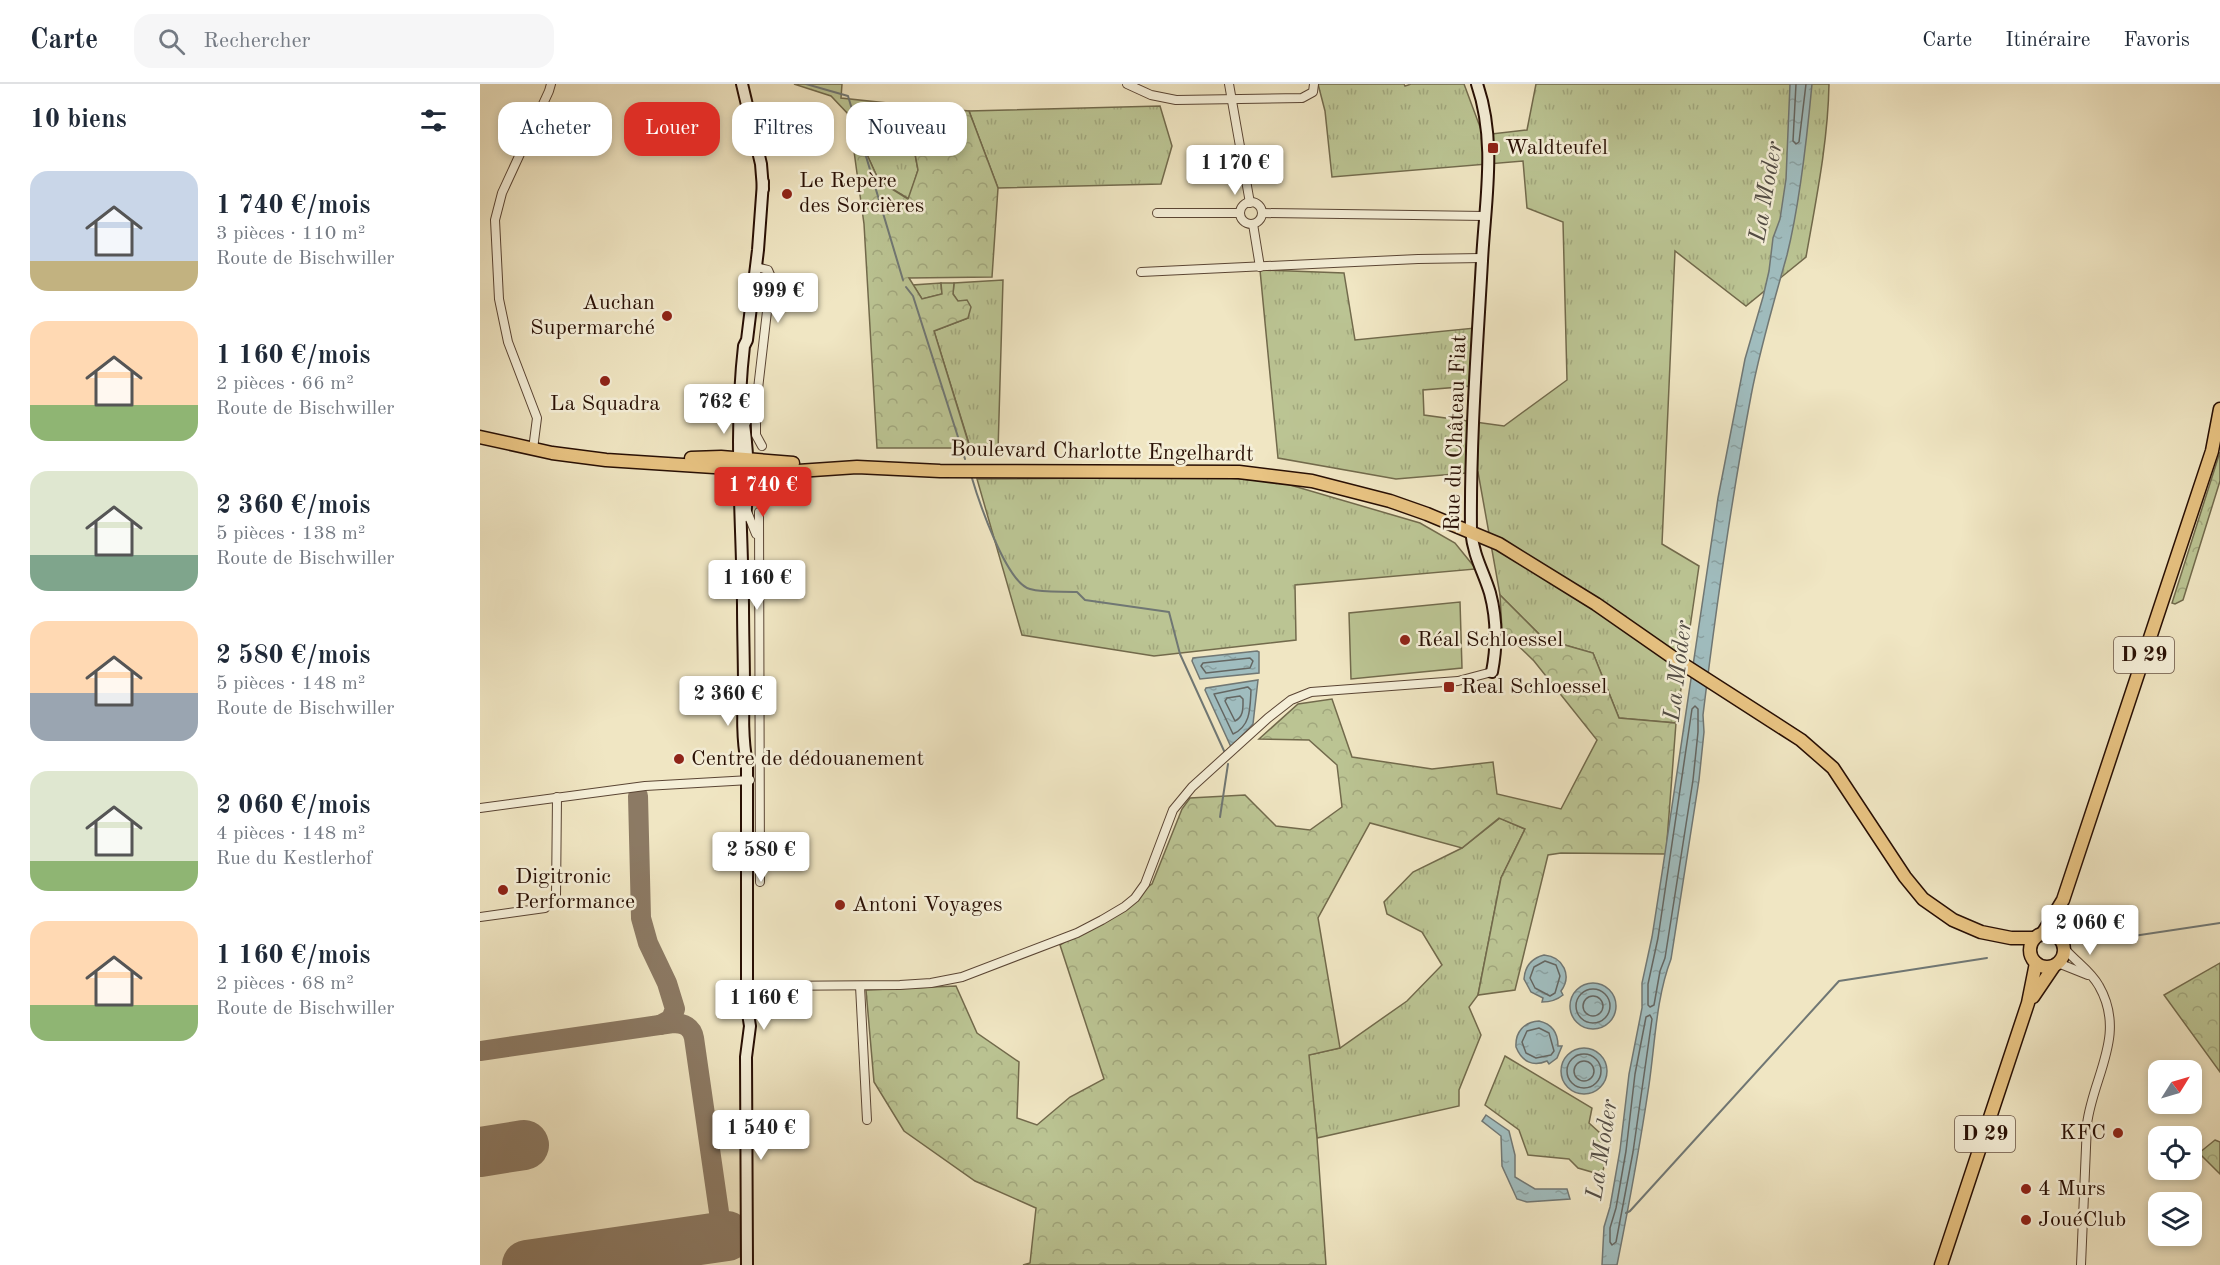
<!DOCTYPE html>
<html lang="fr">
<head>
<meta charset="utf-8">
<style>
	body { margin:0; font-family:"Old Standard TT",serif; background:#f6f6f7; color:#1f2937; height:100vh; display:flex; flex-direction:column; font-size:22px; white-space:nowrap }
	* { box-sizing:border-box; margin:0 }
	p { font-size:20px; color:#747a83 }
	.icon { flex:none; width:33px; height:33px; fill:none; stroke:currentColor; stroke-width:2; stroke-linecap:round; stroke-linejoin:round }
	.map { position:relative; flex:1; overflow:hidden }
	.details { display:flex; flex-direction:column; background:#fff; width:480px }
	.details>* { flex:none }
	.hud { position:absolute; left:18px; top:18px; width:570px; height:54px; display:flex; gap:12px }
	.needle { width:39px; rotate:53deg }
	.tools { position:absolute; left:1668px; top:976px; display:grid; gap:12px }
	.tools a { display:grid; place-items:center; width:54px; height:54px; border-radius:12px; background:#fff; box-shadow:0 3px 9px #0003; font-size:30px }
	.price { position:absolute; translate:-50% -51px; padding:0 14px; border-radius:6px; background:#fff; color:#222; font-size:20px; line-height:39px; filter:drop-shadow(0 2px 3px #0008) }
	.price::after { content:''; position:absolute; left:50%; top:36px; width:18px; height:14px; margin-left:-9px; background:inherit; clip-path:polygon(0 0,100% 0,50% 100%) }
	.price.selected { background:#d93025; color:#fff }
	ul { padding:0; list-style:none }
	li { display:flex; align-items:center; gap:18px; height:150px; padding:0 30px }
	li span { display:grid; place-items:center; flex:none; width:168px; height:120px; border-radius:18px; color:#555 }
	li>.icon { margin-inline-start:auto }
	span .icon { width:72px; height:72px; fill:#fffc; stroke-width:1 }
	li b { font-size:26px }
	h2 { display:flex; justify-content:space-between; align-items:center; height:72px; padding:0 30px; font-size:26px }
	.tag { padding:0 21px; border-radius:18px; background:#fff; box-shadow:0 3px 9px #0003; font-size:21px; line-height:54px }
	.tag.selected { background:#d93025; color:#fff }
	header { display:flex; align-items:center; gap:36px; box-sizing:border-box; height:84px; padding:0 30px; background:#fff; border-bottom:2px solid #e0e1e3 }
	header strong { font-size:28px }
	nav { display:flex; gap:33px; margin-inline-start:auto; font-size:21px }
	.search { width:420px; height:54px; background:#f6f6f7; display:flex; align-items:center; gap:15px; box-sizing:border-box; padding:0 21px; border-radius:18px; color:#747a83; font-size:22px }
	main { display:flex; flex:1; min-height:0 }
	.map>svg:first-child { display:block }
</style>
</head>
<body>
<header>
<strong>Carte</strong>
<div class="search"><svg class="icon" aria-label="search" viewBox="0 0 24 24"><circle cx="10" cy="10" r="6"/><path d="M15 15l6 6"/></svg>Rechercher</div>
<nav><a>Carte</a><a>Itinéraire</a><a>Favoris</a></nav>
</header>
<main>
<section class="details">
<h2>10 biens<svg class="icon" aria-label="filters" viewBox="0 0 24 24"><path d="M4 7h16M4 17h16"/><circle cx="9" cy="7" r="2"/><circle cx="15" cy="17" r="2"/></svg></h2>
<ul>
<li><span style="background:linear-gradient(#c9d6e8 75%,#c2b280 0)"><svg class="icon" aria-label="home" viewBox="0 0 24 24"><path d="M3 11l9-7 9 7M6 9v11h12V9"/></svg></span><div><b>1 740 €/mois</b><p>3 pièces · 110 m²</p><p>Route de Bischwiller</p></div></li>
<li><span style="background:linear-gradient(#ffd9b3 70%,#8fb573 0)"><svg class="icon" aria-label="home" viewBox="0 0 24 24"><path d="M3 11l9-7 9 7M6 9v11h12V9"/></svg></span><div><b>1 160 €/mois</b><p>2 pièces · 66 m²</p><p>Route de Bischwiller</p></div></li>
<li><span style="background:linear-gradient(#dfe7d0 70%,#7fa58c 0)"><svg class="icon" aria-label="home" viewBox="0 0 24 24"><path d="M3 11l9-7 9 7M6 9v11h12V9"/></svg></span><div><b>2 360 €/mois</b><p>5 pièces · 138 m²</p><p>Route de Bischwiller</p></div></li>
<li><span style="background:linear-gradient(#ffd9b3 60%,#9aa5b1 0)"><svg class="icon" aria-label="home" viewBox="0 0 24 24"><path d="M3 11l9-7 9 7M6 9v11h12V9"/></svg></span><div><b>2 580 €/mois</b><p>5 pièces · 148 m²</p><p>Route de Bischwiller</p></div></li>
<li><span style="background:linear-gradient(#dfe7d0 75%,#8fb573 0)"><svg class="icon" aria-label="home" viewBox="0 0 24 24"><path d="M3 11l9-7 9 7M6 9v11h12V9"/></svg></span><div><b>2 060 €/mois</b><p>4 pièces · 148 m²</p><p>Rue du Kestlerhof</p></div></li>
<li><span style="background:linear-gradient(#ffd9b3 70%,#8fb573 0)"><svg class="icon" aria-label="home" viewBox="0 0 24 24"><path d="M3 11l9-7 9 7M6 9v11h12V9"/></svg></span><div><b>1 160 €/mois</b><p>2 pièces · 68 m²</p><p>Route de Bischwiller</p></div></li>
</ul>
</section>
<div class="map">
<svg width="1740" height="1181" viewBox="0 0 1740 1181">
	<defs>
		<pattern id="grass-tufts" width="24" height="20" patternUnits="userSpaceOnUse" patternTransform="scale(1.5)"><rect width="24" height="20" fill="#bbc493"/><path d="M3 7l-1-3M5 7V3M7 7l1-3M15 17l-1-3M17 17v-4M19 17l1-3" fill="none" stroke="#a1a77d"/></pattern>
		<pattern id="forest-crowns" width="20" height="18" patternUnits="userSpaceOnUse" patternTransform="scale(1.5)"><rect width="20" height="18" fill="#bbc493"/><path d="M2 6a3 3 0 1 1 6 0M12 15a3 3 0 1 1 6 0" fill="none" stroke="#a1a77d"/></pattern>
		<pattern id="water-ripples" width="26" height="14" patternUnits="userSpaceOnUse" patternTransform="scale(1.5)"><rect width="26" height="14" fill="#a0bdbf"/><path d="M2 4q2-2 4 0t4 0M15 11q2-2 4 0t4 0" fill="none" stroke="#8aa1a2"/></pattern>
	</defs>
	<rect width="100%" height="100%" fill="#f0e6c3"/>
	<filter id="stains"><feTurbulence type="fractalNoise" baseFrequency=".00333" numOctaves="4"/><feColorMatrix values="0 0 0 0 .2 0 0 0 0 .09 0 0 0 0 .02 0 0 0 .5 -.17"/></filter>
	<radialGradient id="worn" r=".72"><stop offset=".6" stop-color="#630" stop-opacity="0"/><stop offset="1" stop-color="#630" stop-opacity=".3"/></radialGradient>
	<g fill="url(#grass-tufts)" stroke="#726a4c" stroke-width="1.5">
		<polygon points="314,0 362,0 361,14 426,21 438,86 429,115 399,97 369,31 351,12"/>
		<path d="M838,0h86l1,2 6,-2h53l19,51 44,-5 9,-46h293c-1,58 -13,116 -23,173l-60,49 -71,-55 -13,293 37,22 -23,157 -57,-5 -26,-65 -49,-14 -44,-44 -22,-123 -82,7 -118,-21 -18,-188 84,3 11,67 120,-12 -3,58 -49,4 1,25 80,11 63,-46 -4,-158 -36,-14 -4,-47 -191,16 -7,-66z"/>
		<polygon points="680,22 692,62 681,100 518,104 489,27"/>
		<polygon points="523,196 518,367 491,366 454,247 488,234 473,210 474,199"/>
		<polygon points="461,199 462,210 442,215 433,201"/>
		<polygon points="735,393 800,398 940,439 975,459 996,485 815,501 816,556 674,572 542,551 497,395"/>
		<polygon points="1020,734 1045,745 1021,794 998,911 989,923 1001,951 979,1006 979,1022 837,1054 828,971 860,964 927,917 962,881 942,848 907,830 904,818 933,788 982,764"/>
		<polygon points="1025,972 1112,1024 1109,1039 1130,1058 1122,1091 1098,1084 1089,1075 1048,1071 1039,1046 1005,1021"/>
	</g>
	<g fill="url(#forest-crowns)" stroke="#726a4c" stroke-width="1.5">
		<polygon points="426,21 489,27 518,104 512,193 429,194 442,215 462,210 461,199 474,199 473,210 478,217 487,216 491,223 488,234 454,247 490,364 397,364 384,140 369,31 399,97 428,115 438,86"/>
		<polygon points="1740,368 1740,397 1703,516 1695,520 1692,519"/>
		<polygon points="1020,511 1064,555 1113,569 1139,634 1196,639 1186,770 1081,769 1068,771 1035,906 998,911 1021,794 1045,745 1019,734 982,764 890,739 838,834 860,964 829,971 837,1054 846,1181 543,1181 550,1179 556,1124 495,1097 424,1047 394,998 386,906 476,902 497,949 539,978 537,1034 557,1041 590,1013 624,995 580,861 672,800 702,725 710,714 765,711 796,742 830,746 862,723 857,681 829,656 779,655 818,620 852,615 872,673 952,685 1013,678 1017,710 1081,725 1117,656 1054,577 1022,546"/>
		<polygon points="1740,879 1740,988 1684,911"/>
		<polygon points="1735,1056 1740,1058 1740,1090 1719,1069"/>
	</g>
	<polygon fill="#bbc493" stroke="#726a4c" stroke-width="1.5" points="980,518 982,584 871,595 869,529"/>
	<g fill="url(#water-ripples)" stroke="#707774" stroke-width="1.5">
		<path d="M1310,0h22c-5,54 -12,119 -25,171 -13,47 -27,93 -36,141 -20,105 -35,212 -48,319l1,17 -5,48 -28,179c-15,39 -16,85 -22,126 -9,60 -20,120 -32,180h-15l2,-38 6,-20 10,-57 9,-76 13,-66v-25l10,-46 10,-64 56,-375 27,-139 18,-62 6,-26 4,-33 7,-19 6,-40z"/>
		<polygon points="777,567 779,568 779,589 720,595 712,577 713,574"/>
		<polygon points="778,596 773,640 751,663 725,606 726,604"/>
		<path d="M1064,871c20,2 28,21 17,36l2,4c-6,5 -12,7 -21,7l1,-4 -12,-6 -7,-13c1,-13 8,-21 20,-24z"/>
		<circle cx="1113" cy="922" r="23"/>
		<path d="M1059,937c13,3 19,12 19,25h4l-5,12 -8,6 -2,-3c-14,6 -25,1 -31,-14 -1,-15 8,-25 23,-26z"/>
		<circle cx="1104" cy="987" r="23"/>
		<polygon points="1006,1031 1029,1047 1035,1071 1035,1093 1055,1105 1087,1105 1090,1115 1047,1118 1037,1115 1022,1082 1021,1052 1002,1037"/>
	</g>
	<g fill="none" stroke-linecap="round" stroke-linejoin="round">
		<g stroke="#646662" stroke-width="1.5">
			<polyline points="1316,0 1313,57 1316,60 1319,58 1326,0"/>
			<polygon points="770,574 773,577 770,584 726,589 721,582 723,579"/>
			<path d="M768,603l3,3c-1,18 0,36 -18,44l-19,-40z"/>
			<path d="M760,612l3,3c0,8 1,18 -8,22l-10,-20 2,-3z"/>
			<polygon points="1215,622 1218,625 1218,648 1213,696 1185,874 1180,887 1174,921 1170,923 1168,921 1168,900 1178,854 1212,625"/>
			<polygon points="1065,877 1076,881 1080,892 1075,909 1070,912 1055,904 1050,894 1054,883"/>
			<circle cx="1113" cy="922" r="17"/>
			<circle cx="1113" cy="922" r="10"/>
			<polygon points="1170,931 1172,935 1153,1068 1136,1158 1132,1161 1130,1158 1130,1144 1136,1124 1146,1067 1155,990 1166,933"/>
			<polygon points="1059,944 1069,949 1074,967 1071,971 1056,974 1046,969 1042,958 1047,947"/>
			<circle cx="1104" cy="987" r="17"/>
			<circle cx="1104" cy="987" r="10"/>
		</g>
		<g stroke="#707774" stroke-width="2">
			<polyline points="326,0 368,12 423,196"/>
			<polyline points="426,203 433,212 485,375"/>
			<path d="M491,391c7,24 35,108 59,114 14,4 32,2 47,3l8,8 84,12 11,42 45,99"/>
			<polyline points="740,733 748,680"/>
			<polyline points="1620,857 1740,839"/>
			<polyline points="1146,1129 1150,1127 1359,897 1507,874"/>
		</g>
		<g stroke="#8c7a64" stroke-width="20">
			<polyline points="158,712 161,834 168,859 187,899 195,925 191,935 180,941"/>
			<path d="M0,967l193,-28c11,0 19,4 21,15l27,188 -3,7 -11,6"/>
		</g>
		<g stroke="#8c7a64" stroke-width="50">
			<polyline points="0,1068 44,1061"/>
			<polyline points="47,1181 247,1152"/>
		</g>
		<g stroke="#5a4534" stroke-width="10">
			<g id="street">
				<polyline points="647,0 671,11 696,16 822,14 833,8 834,0"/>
				<polyline points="749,0 770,119"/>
				<circle cx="771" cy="129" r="11"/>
				<polyline points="677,129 760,129"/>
				<polyline points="782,129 1005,132"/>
				<polyline points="773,140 780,183"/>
				<polyline points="661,188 938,175 1002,174"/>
				<polyline points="276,324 276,351 282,362"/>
				<polyline points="264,342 276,322 291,193 288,186 276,183"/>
				<polyline points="53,365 57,334 28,258 19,215 15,136 22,109 69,7 71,0"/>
				<polyline points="266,425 276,450"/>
				<polyline points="279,428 280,798"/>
				<polyline points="0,724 165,702 270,696"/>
				<polyline points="0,833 65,824 76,812 77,713"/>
				<path d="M1585,865c11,13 26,22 34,37 28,49 -6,90 -12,138l-6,141"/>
				<polyline points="1578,879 1608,891"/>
				<polyline points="267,902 420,901 451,899 482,893 597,849 622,836 644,823 655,814 665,800 693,726 712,703 788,634 811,616 831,608 978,597 1012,588"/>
				<polyline points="380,902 387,1036"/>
			</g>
		</g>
		<g stroke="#280f04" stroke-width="14">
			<g id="secondary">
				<polyline points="262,0 281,80 283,105"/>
				<path d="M997,0c20,58 8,117 5,177 -5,89 -12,181 -11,270 3,27 12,39 19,62 7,26 7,53 2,79"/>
				<path d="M264,340c4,30 5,62 1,92"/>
				<polyline points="267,675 267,923 270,942 266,973 267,1181"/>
				<path d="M267,680c-5,-26 -4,-50 -3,-77 0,-27 -1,-54 -1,-82 -1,-86 -9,-172 1,-259l3,-6 11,-90 5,-68"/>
			</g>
		</g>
		<g stroke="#280f04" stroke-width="15">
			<g id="primary">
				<polyline points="0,353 72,369 126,376 280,386 318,387 377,383 460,387 759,388 832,397 910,417 947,430 1019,460 1116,520 1195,575 1321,656 1353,684 1425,793 1443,815 1473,836 1501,848 1531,854 1554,854"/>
				<polyline points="211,374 241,373 313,379"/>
				<circle cx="1567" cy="866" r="17"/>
				<polyline points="1563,849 1583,816 1732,367 1740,325"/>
				<polyline points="1553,913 1574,882"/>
				<polyline points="1461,1181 1548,919 1556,879"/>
			</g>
		</g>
		<use href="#street" stroke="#f5efd8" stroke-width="8"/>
		<use href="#secondary" stroke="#f5efd8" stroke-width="10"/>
		<use href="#primary" stroke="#e8c382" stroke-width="12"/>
	</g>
	<g fill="#8f2418" stroke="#f5efd8" stroke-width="2">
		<rect x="1007" y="58" width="12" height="12" rx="3"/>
		<circle cx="307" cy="110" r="6"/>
		<circle cx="187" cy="232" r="6"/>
		<circle cx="125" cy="297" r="6"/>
		<circle cx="925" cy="556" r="6"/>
		<rect x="963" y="597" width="12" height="12" rx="3"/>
		<circle cx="199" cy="675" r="6"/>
		<circle cx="23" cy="806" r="6"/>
		<circle cx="360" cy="821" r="6"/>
		<circle cx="1638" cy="1049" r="6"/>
		<circle cx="1546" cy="1105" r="6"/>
		<circle cx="1546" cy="1136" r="6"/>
	</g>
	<g text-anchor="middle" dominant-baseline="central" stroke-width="5" stroke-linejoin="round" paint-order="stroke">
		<g fill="#f5efd8" stroke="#665244" stroke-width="1.5">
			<rect x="1634" y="553" width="60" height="36" rx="4.5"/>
			<rect x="1475" y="1032" width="60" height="36" rx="4.5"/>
		</g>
		<g font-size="21" font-weight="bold" fill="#280f04">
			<text x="1664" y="571">D 29</text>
			<text x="1505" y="1050">D 29</text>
		</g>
		<g font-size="22" fill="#280f04" stroke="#f5efd8" text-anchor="start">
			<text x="1025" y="64">Waldteufel</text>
			<text x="319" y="97">Le Repère<tspan x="319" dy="25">des Sorcières</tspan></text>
			<text x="175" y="219" text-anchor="end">Auchan<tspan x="175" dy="25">Supermarché</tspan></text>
			<text x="125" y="320" text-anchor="middle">La Squadra</text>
			<text x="937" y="556">Réal Schloessel</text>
			<text x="981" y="603">Real Schloessel</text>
			<text x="211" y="675">Centre de dédouanement</text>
			<text x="35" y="793">Digitronic<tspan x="35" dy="25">Performance</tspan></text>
			<text x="372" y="821">Antoni Voyages</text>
			<text x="1626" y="1049" text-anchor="end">KFC</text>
			<text x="1558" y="1105">4 Murs</text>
			<text x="1558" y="1136">JouéClub</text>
		</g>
		<g font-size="22" fill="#280f04" stroke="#f5efd8">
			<text transform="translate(976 349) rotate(-88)">Rue du Château Fiat</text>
			<text transform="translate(622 368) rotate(1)">Boulevard Charlotte Engelhardt</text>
		</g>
		<g font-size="24" font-style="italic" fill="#524c45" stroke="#f5efd8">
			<text transform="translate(1287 108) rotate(-80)">La Moder</text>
			<text transform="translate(1199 587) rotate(-83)">La Moder</text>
			<text transform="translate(1123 1066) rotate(-81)">La Moder</text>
		</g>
	</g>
	<rect width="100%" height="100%" filter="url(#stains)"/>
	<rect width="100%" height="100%" fill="url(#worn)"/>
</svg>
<div class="tools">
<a><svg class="needle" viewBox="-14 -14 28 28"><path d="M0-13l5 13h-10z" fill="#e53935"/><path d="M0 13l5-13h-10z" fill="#747a83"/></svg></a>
<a><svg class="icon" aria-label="locate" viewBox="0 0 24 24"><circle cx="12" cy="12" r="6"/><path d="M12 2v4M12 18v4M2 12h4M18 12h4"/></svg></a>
<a><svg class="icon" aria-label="layers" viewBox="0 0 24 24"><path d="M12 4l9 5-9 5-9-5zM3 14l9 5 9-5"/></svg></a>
</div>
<b class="price" style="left:755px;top:112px">1 170 €</b>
<b class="price" style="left:298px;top:240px">999 €</b>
<b class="price" style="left:244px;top:351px">762 €</b>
<b class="price selected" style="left:283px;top:434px">1 740 €</b>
<b class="price" style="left:277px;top:527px">1 160 €</b>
<b class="price" style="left:248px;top:643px">2 360 €</b>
<b class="price" style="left:281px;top:799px">2 580 €</b>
<b class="price" style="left:1610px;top:872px">2 060 €</b>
<b class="price" style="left:284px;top:947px">1 160 €</b>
<b class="price" style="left:281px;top:1077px">1 540 €</b>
<div class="hud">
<a class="tag">Acheter</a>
<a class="tag selected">Louer</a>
<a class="tag">Filtres</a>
<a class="tag">Nouveau</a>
</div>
</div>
</main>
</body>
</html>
